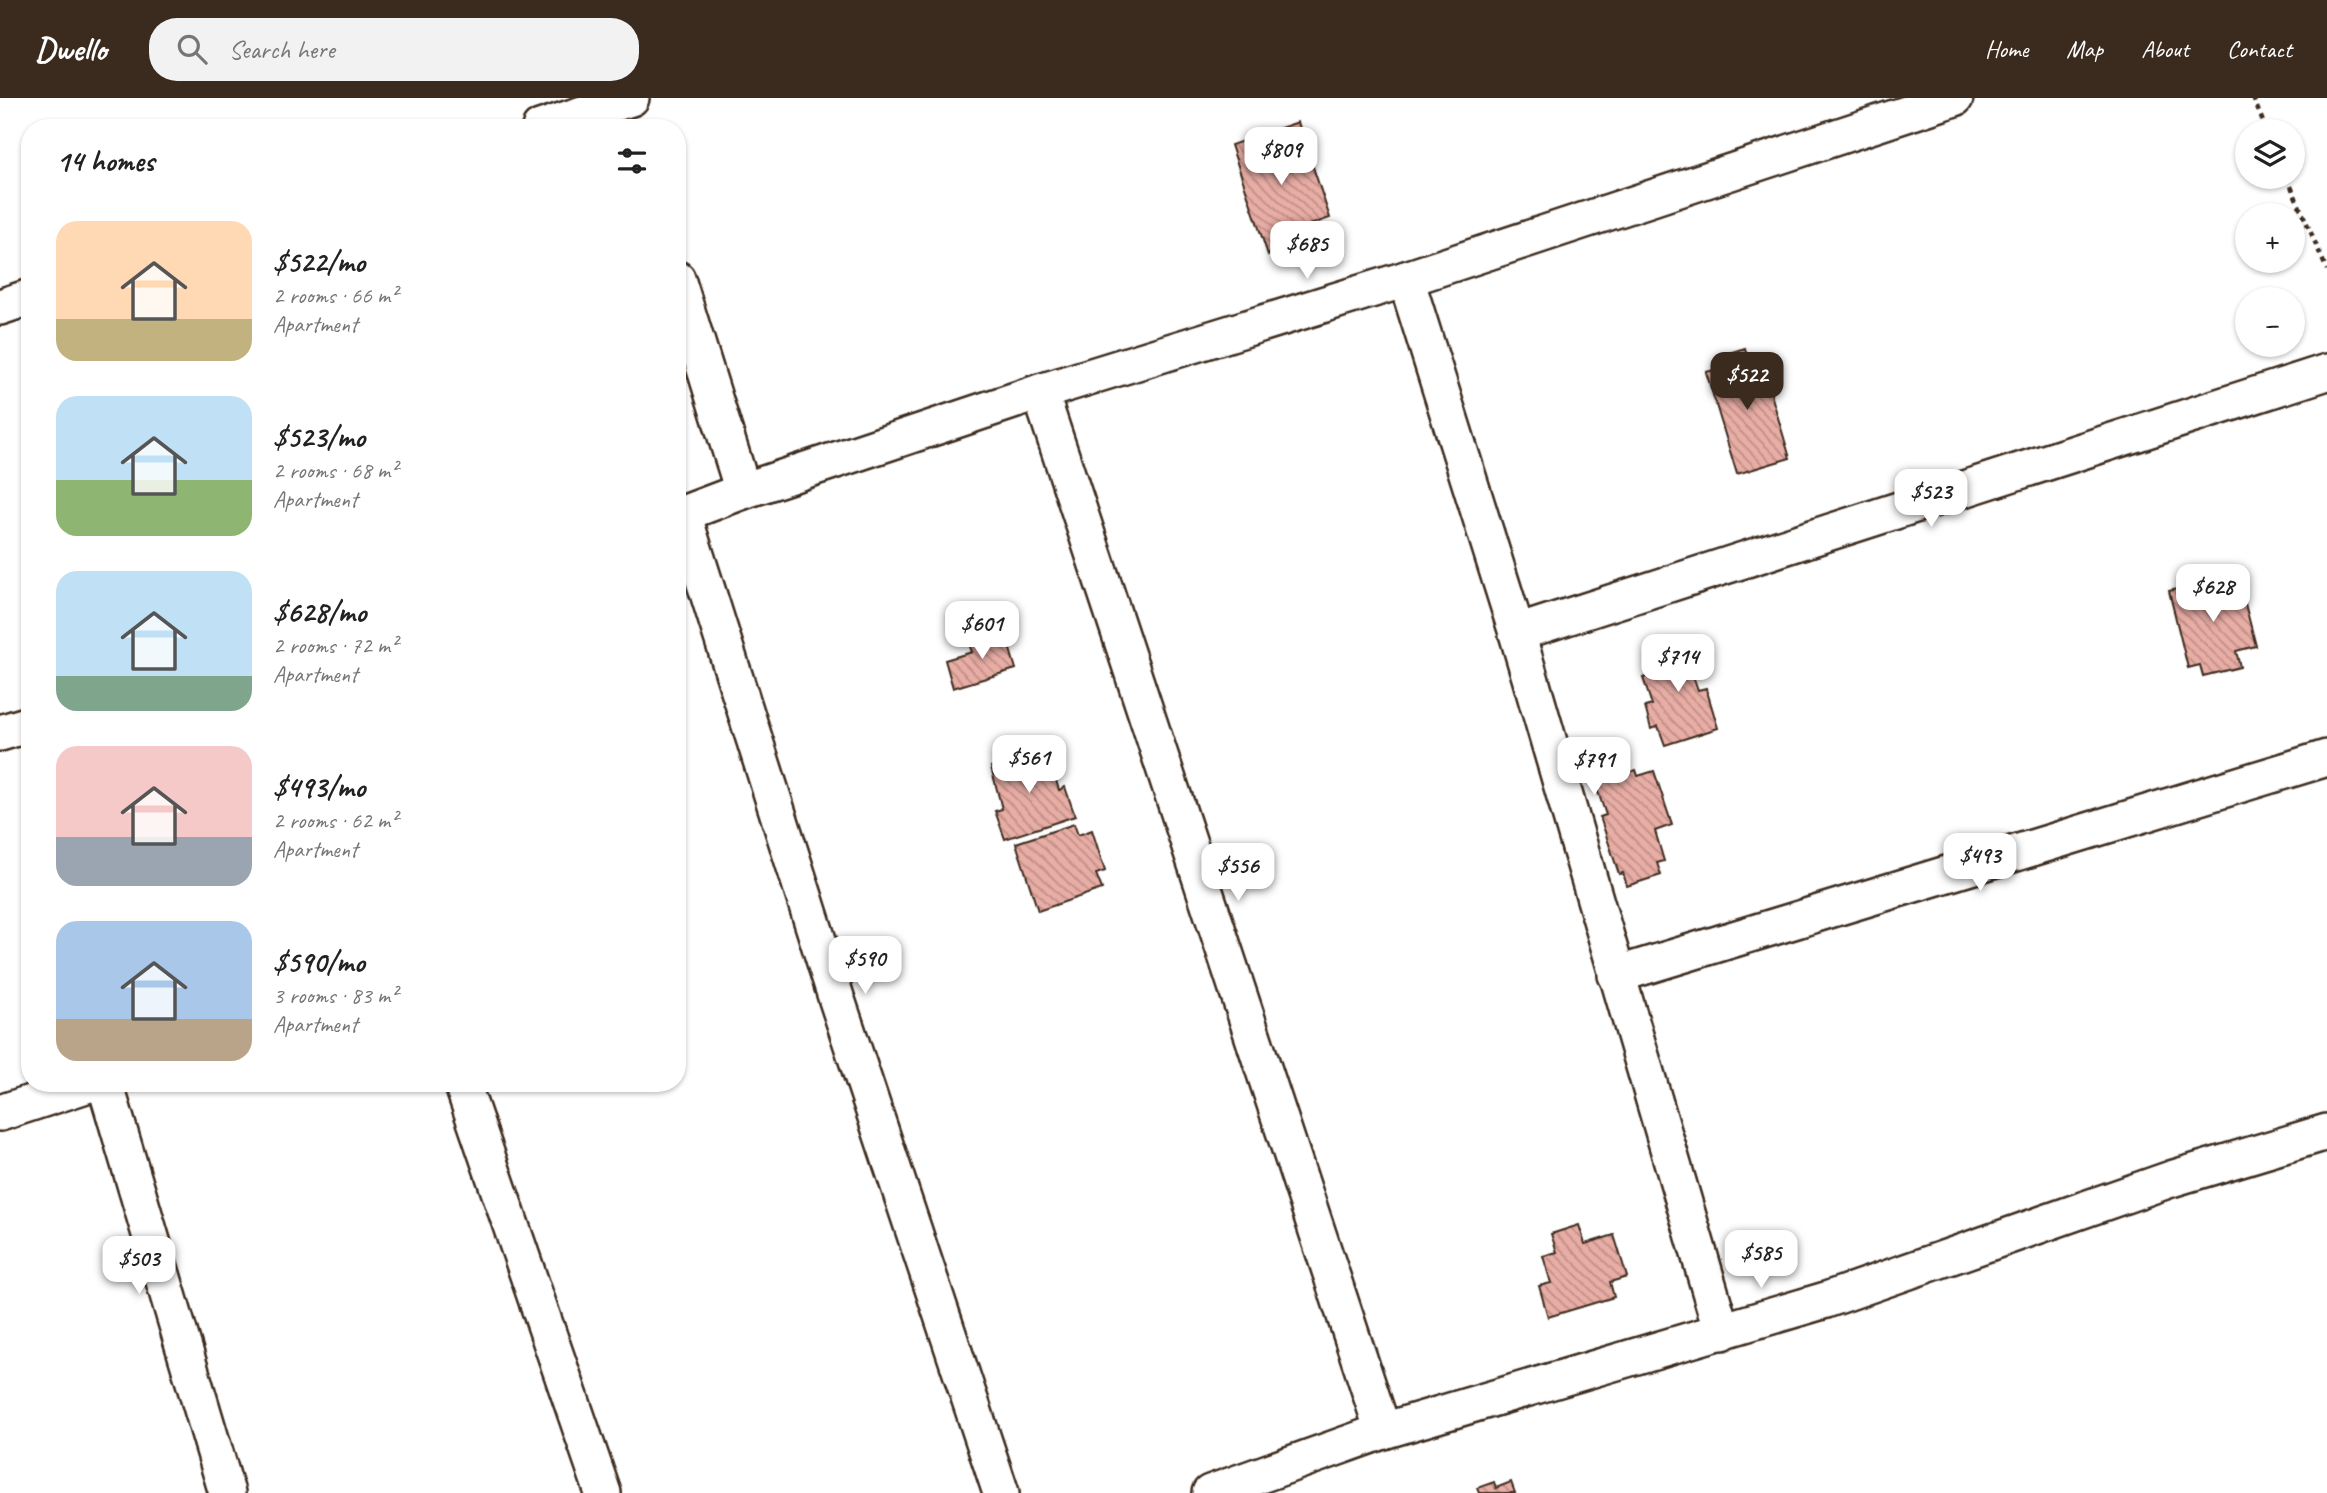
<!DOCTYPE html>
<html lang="en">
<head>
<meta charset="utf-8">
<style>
	body { margin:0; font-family:Caveat,sans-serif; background:#f2f2f2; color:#222; height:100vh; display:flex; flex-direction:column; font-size:26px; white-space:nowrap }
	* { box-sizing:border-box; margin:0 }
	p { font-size:23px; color:#767676 }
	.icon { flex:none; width:38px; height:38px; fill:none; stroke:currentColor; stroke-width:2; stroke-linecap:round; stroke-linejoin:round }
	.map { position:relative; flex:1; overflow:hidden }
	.side { position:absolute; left:21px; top:21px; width:665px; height:973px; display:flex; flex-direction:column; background:#fff; border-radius:28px; box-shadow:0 2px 5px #0004 }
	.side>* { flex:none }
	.controls { position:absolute; left:2235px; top:21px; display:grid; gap:14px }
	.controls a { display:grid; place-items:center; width:70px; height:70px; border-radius:50%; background:#fff; box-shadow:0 2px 5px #0004; font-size:35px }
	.price { position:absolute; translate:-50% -60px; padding:0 16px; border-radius:14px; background:#fff; color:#222; font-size:23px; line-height:46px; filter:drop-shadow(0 2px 4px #0008) }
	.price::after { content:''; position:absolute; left:50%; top:42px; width:21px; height:16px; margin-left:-10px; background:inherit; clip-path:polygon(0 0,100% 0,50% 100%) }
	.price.on { background:#3b2a1e; color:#fff }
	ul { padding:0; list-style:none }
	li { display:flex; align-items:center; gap:21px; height:175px; padding:0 35px }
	li span { display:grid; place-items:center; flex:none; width:196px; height:140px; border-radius:21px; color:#555 }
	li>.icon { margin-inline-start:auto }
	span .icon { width:84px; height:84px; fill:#fffc; stroke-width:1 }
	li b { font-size:30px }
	h2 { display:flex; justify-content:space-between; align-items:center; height:84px; padding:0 35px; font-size:30px }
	header { display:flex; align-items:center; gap:42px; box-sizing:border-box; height:98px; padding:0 35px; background:#3b2a1e; color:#fff }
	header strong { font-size:33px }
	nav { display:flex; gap:38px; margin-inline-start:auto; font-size:24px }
	.search { width:490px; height:63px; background:#f2f2f2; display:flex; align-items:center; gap:18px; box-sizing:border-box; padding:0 24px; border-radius:28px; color:#767676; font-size:26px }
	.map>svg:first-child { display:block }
</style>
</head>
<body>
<header>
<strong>Dwello</strong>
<div class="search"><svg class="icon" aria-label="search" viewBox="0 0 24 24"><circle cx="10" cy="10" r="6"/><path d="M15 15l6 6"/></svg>Search here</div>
<nav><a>Home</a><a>Map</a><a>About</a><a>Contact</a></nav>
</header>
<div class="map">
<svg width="2327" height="1395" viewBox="0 0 2327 1395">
	<defs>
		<pattern id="building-back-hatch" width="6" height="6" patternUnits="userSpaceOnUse" patternTransform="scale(1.75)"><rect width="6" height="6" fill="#e8ada5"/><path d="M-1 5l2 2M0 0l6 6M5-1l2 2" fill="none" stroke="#bd8d86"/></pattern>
	</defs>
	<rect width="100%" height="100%" fill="#fff"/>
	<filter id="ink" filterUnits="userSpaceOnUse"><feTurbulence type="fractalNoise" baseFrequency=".0143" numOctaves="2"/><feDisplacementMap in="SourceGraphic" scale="14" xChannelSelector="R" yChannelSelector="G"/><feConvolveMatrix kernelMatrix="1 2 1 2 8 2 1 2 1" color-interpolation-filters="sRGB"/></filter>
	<g filter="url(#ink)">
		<g fill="url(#building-back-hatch)" stroke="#3b2a1e" stroke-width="2">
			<polygon points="1298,24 1330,120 1307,128 1312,142 1268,157 1231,47"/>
			<polygon points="1745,250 1748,262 1760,259 1790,360 1737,376 1706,274 1723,270 1719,258"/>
			<polygon points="2237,475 2256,548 2236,553 2240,569 2203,578 2200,567 2188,570 2169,493"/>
			<polygon points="1005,535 1016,571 953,590 945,562 972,554 969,546"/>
			<polygon points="1678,541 1680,546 1693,542 1702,570 1691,573 1698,592 1706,590 1718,630 1665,647 1658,628 1651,631 1645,609 1652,607 1643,580 1659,575 1652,553 1662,550 1661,546"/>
			<polygon points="1046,650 1059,692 1065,689 1075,718 1005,741 995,713 1002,711 991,669"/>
			<polygon points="1636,672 1638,678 1654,673 1672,727 1655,733 1664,763 1657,765 1661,777 1627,788 1623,775 1619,776 1600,719 1606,717 1595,685"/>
			<polygon points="1074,726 1078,737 1092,732 1105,773 1096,776 1102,791 1038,813 1016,745"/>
			<polygon points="1579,1127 1585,1146 1614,1137 1627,1179 1610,1184 1614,1199 1548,1219 1539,1188 1551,1185 1543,1158 1557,1154 1551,1136"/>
			<polygon points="1494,1384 1496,1390 1511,1384 1515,1395 1479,1395 1477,1390"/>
		</g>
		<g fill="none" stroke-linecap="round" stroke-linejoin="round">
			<g stroke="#3b2a1e" stroke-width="40">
				<g id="minor">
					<polyline points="540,30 631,0"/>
					<polyline points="677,181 743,393"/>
					<polyline points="1406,181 1517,535 1722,1234"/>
					<polyline points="0,209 30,199"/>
					<polyline points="1040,294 1383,1333"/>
					<polyline points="683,416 836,899 1001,1395"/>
					<polyline points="677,418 743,393 1040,294 1406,181 1955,0"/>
					<polyline points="1517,535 2327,274"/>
					<polyline points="0,635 30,626"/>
					<polyline points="1616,877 2327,660"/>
					<polyline points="105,985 227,1395"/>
					<polyline points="462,985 603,1395"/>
					<polyline points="0,1015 92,985"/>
					<polyline points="1210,1395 1383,1333 1826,1202 2171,1081 2327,1034"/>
				</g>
			</g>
			<g stroke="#3b2a1e" stroke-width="4.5" stroke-dasharray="5 5" stroke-linecap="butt">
				<polyline points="2253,0 2267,33"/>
				<polyline points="2287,79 2327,172"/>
			</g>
			<use href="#minor" stroke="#fff" stroke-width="35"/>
		</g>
	</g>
</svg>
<div class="controls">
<a><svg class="icon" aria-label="layers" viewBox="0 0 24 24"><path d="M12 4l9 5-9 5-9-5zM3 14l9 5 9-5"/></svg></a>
<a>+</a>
<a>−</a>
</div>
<b class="price" style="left:1281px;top:89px">$809</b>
<b class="price" style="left:1307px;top:183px">$685</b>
<b class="price on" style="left:1747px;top:314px">$522</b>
<b class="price" style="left:1931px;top:431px">$523</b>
<b class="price" style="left:2213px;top:526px">$628</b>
<b class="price" style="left:982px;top:563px">$601</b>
<b class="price" style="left:1678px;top:596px">$714</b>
<b class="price" style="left:1029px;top:697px">$561</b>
<b class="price" style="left:1594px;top:699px">$791</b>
<b class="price" style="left:1980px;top:795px">$493</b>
<b class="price" style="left:1238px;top:805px">$556</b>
<b class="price" style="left:865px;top:898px">$590</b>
<b class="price" style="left:1761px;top:1192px">$585</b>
<b class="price" style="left:139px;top:1198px">$503</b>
<section class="side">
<h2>14 homes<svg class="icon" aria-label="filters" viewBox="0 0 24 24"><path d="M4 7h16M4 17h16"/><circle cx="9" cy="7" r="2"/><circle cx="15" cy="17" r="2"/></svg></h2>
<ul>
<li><span style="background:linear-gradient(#ffd9b3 70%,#c2b280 0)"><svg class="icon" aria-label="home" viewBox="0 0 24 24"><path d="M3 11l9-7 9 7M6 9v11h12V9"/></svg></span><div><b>$522/mo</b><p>2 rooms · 66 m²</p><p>Apartment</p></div></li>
<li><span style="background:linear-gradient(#bfe0f5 60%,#8fb573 0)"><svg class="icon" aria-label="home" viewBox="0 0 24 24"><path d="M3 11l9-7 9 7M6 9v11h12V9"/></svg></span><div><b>$523/mo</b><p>2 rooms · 68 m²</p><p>Apartment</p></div></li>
<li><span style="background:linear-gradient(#bfe0f5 75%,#7fa58c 0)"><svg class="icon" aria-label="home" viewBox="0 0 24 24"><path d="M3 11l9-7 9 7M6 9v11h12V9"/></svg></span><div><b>$628/mo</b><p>2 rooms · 72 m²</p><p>Apartment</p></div></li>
<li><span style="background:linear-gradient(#f6c9c9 65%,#9aa5b1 0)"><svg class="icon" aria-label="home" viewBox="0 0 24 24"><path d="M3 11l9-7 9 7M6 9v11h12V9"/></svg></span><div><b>$493/mo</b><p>2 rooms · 62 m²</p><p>Apartment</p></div></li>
<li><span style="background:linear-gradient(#a9c7e8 70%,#b9a48a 0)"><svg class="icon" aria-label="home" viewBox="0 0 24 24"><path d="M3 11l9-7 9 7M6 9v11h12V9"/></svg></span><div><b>$590/mo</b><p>3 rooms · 83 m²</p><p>Apartment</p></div></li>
</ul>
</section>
</div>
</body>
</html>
